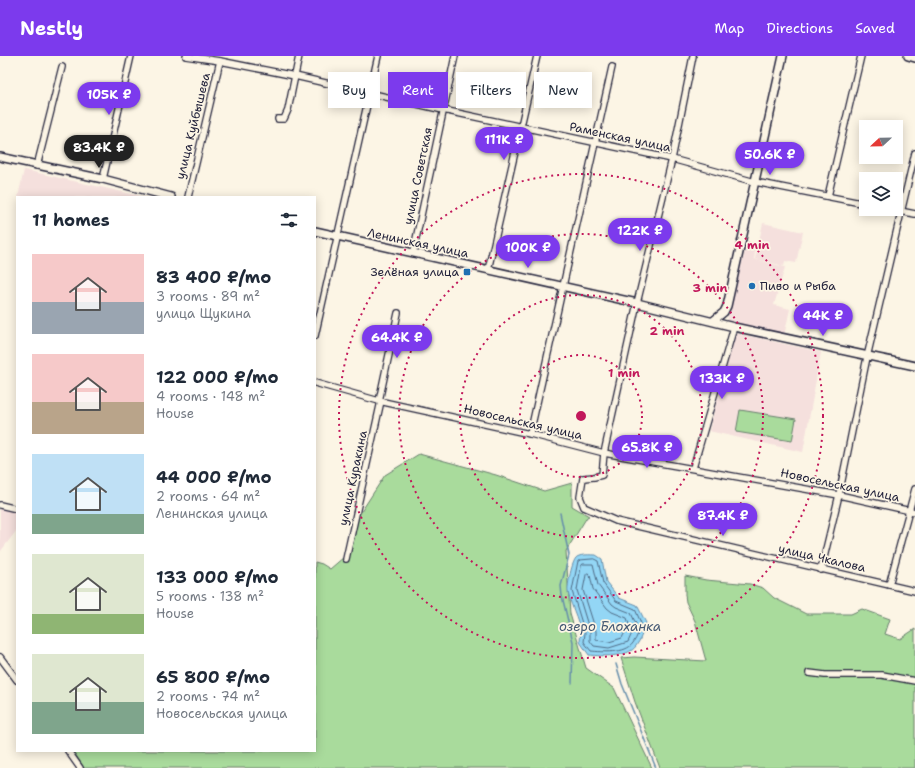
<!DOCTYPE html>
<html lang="en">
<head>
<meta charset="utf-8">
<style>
	body { margin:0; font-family:"Shantell Sans",sans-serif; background:#f2f2f3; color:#1f2937; height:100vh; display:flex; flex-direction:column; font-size:15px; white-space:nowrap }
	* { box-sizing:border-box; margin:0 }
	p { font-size:13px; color:#747a83 }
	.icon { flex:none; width:22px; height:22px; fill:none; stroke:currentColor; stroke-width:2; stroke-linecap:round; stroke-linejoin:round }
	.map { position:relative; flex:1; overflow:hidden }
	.details { position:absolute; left:16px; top:140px; width:300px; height:556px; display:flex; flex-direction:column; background:#fff; border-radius:0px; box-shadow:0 2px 10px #0003 }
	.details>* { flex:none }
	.guide { position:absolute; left:328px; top:16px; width:380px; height:36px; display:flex; gap:8px }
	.needle { width:26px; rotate:248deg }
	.fabs { position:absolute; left:859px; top:64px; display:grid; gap:8px }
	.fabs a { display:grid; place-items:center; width:44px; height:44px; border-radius:0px; background:#fff; box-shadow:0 2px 10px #0003; font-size:20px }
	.price { position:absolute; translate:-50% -34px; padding:0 9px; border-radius:14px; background:#7c3aed; color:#fff; font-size:13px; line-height:26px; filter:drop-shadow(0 1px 2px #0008) }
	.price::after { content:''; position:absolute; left:50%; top:24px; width:12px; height:9px; margin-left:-6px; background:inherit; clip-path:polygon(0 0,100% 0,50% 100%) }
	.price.selected { background:#222; color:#fff }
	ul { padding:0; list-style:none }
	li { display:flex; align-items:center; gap:12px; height:100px; padding:0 16px }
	li span { display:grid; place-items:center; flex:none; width:112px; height:80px; border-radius:0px; color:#555 }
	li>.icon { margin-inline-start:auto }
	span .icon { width:48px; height:48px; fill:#fffc; stroke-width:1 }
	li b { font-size:17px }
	h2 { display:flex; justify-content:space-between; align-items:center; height:48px; padding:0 16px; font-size:17px }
	.chip { padding:0 14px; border-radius:0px; background:#fff; box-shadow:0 2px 10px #0003; font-size:14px; line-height:36px }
	.chip.selected { background:#7c3aed; color:#fff }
	header { display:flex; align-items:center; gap:24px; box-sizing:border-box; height:56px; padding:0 20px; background:#7c3aed; color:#fff }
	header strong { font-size:19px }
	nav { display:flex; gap:22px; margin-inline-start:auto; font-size:14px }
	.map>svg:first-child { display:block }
</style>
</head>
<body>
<header>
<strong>Nestly</strong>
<nav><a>Map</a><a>Directions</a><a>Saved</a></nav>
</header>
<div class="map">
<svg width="915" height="712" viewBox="0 0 915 712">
	<rect width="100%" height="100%" fill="#fcf5e5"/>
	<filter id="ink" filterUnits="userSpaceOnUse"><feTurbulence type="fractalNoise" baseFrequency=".025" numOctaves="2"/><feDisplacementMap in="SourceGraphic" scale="8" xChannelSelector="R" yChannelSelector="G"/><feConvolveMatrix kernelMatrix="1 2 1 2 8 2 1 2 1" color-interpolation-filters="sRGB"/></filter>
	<g filter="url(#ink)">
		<g fill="#f5e0dd">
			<polygon points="24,114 145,141 18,141"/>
			<polygon points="763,167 803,176 796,207 785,205 784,210 755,203"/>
			<polygon points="747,187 756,189 754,203 785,211 774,249 790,253 784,280 727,265"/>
			<polygon points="735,277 821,296 803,396 709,375"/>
			<polygon points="0,452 17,457 17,474 0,496"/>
		</g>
		<g fill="#a9db9c" stroke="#667e6c">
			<polygon points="740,354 796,363 792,385 736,376"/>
			<polygon points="419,398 496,419 544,435 572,427 572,450 589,460 587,461 566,495 570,558 586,612 614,632 652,712 82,712 83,710 73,695 315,695 315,506 322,508 330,513 351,495 359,459 385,419"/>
			<polygon points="685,520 706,524 750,528 763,532 774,542 806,558 851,558 862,553 890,563 885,578 900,583 915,573 915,712 660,712 635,646 621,602 634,601 706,605 695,565 686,546 685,539"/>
		</g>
		<path fill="#93d6f5" stroke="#668eab" d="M596,499l6,4 4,23 13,16 18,7 9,18c-3,7 -5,17 -10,23 -8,12 -35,10 -47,9l-9,-13c3,-18 -9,-33 -12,-50 -1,-6 4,-32 9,-35 5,-3 13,-2 19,-2z"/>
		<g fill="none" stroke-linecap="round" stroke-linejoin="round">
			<g stroke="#4f6a85" stroke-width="1">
				<path d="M594,503l4,2 5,22 13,18 19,8 6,14c-1,6 -4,15 -8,20 -7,11 -31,9 -42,8l-7,-9 1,-9 -13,-42 6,-30 3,-1z"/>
				<polygon points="583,508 593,508 598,529 612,548 616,551 631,557 636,568 628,586 609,592 594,590 590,585 590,576 577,534 581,511"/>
				<polygon points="588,517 590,519 593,533 607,552 612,556 627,562 629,568 622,582 609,586 596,584 596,575 583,534 586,519"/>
			</g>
			<g stroke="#668eab" stroke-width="1.5">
				<polyline points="560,457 569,499 561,530 562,540 573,586 572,627"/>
				<polyline points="616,608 622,628 656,712"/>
			</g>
			<g stroke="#22223b" stroke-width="8">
				<g id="minor">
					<polyline points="186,0 220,5 295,20 443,54 672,103 755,126 866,148"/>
					<polyline points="693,0 672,103 637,247 604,397 602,419 594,421 583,422 580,441 584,451 616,465 915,535"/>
					<polyline points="278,63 284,63 288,54 299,0"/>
					<polyline points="37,110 62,11"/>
					<polyline points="103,123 131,0"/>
					<polyline points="828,140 861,0"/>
					<polyline points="188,141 220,5"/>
					<polyline points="890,153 915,158"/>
					<polyline points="413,197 455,0"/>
					<polyline points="488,214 537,0"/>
					<polyline points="315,280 378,0"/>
					<polyline points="315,327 379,345 530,378 604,397 839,439 915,456"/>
					<polyline points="379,345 398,257"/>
					<polyline points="530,378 612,11"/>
					<polyline points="693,412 734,271"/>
					<polyline points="0,449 17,453"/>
					<polyline points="346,503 381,345"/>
					<polyline points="821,514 839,439 867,301 915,97"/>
					<polyline points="889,529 915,433"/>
					<polyline points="0,601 17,624"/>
					<polyline points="809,617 825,619 882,619 915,625"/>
					<polyline points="68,695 80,712"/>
				</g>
			</g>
			<g stroke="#22223b" stroke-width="10">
				<g id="tertiary">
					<polyline points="908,0 915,2"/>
					<polyline points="0,101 103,123 171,141"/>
					<polyline points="315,175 637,247 734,271 915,310"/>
					<polyline points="713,265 724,256 727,250 783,0"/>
				</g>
			</g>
			<use href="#minor" stroke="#fcf5e5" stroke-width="5.5"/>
			<use href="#tertiary" stroke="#fcf5e5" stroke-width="7"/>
		</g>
	</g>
	<g fill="none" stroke="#c2185b" stroke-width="2" stroke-dasharray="2 4">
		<circle cx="581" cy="360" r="61"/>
		<circle cx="581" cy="360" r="121"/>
		<circle cx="581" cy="360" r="182"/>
		<circle cx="581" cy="360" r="242"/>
	</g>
	<g fill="#1f6fb2" stroke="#fcf5e5" stroke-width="1.5">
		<rect x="463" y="212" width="8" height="8" rx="2"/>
		<circle cx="752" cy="230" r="4"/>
	</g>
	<g text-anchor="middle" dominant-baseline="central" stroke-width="3.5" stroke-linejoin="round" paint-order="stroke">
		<g font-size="12" fill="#22223b" stroke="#fcf5e5">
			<text transform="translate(193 70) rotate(-76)">улица Куйбышева</text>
			<text transform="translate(620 81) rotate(12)">Раменская улица</text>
			<text transform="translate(418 120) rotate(-78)">улица Советская</text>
			<text transform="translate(418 187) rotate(12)">Ленинская улица</text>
			<text transform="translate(523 366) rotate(13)">Новосельская улица</text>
			<text transform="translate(353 422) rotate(-78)">улица Куракина</text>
			<text transform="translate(840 429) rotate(12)">Новосельская улица</text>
			<text transform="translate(822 502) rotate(13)">улица Чкалова</text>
		</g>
		<g font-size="12" fill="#22223b" stroke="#fcf5e5" text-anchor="end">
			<text x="459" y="216">Зелёная улица</text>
			<text x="760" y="230" text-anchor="start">Пиво и Рыба</text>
		</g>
		<g font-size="13" font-style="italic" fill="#445873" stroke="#fcf5e5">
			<text x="610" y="570">озеро Блоханка</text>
		</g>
	</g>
	<circle cx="581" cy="360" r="6" fill="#c2185b" stroke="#fcf5e5" stroke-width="2"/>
	<g font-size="12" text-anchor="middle" font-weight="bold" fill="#c2185b" stroke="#fcf5e5" stroke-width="3.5" stroke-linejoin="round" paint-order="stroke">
		<text x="752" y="193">4 min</text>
		<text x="710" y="236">3 min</text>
		<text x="667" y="279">2 min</text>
		<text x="624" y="321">1 min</text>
	</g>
</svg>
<div class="fabs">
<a><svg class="needle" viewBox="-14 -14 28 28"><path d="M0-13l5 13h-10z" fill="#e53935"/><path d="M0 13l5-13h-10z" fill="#747a83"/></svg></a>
<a><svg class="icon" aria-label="layers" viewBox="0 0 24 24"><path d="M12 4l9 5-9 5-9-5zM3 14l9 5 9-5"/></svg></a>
</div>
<b class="price" style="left:109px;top:60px">105K ₽</b>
<b class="price" style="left:504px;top:105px">111K ₽</b>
<b class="price selected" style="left:99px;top:113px">83.4K ₽</b>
<b class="price" style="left:770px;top:120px">50.6K ₽</b>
<b class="price" style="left:640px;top:196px">122K ₽</b>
<b class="price" style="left:528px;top:213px">100K ₽</b>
<b class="price" style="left:823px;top:281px">44K ₽</b>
<b class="price" style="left:397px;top:303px">64.4K ₽</b>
<b class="price" style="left:722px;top:344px">133K ₽</b>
<b class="price" style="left:647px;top:413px">65.8K ₽</b>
<b class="price" style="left:723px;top:481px">87.4K ₽</b>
<div class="guide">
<a class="chip">Buy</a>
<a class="chip selected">Rent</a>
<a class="chip">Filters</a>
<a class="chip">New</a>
</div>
<section class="details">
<h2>11 homes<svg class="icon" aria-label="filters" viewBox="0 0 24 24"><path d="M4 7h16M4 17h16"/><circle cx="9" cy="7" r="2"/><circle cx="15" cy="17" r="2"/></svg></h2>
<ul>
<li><span style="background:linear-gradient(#f6c9c9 60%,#9aa5b1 0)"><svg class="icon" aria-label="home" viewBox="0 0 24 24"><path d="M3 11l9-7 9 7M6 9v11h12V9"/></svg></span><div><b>83 400 ₽/mo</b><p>3 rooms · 89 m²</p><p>улица Щукина</p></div></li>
<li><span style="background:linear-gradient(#f6c9c9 60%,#b9a48a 0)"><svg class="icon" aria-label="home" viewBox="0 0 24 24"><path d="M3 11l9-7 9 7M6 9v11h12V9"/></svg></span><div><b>122 000 ₽/mo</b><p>4 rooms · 148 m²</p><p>House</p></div></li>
<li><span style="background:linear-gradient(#bfe0f5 75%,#7fa58c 0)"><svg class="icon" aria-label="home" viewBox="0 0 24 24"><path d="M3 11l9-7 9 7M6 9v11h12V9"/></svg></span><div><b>44 000 ₽/mo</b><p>2 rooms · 64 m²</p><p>Ленинская улица</p></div></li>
<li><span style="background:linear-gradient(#dfe7d0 75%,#8fb573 0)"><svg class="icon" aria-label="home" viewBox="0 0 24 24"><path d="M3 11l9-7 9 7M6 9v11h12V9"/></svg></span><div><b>133 000 ₽/mo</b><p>5 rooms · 138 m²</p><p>House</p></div></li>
<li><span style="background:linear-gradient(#dfe7d0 60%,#7fa58c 0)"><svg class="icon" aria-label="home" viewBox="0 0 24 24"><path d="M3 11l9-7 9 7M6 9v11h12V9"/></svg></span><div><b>65 800 ₽/mo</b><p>2 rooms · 74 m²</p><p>Новосельская улица</p></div></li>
</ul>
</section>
</div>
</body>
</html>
